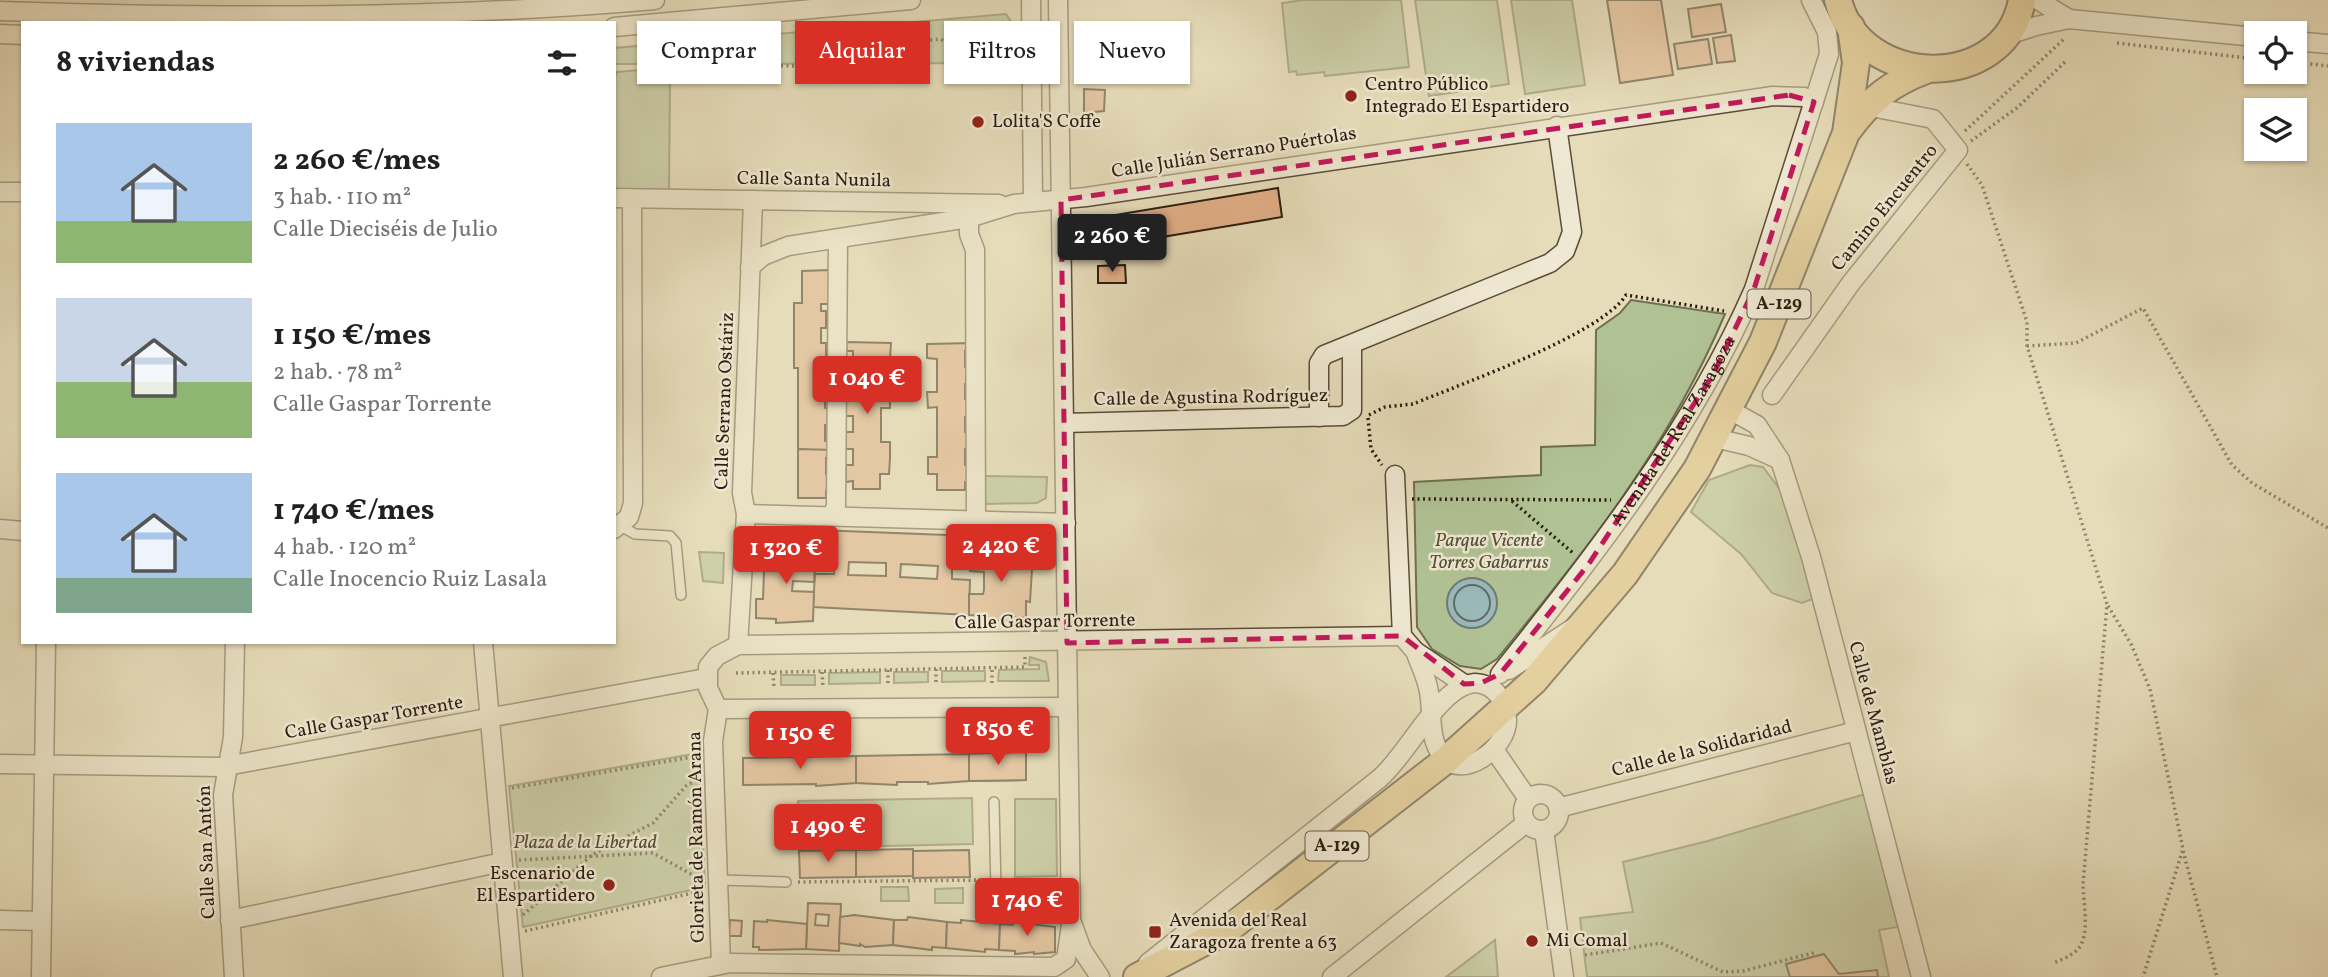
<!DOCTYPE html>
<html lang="es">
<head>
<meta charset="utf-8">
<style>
	body { margin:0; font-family:Vollkorn,serif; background:#f6f6f6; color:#202124; height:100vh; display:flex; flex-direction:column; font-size:26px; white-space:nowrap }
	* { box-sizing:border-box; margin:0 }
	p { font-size:23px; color:#757577 }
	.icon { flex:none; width:38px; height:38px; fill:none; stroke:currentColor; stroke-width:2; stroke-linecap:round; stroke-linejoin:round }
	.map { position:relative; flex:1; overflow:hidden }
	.details { position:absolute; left:21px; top:21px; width:595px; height:623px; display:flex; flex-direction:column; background:#fff; border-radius:0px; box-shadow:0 2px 5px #0004 }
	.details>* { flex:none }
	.banner { position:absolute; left:637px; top:21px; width:665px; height:63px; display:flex; gap:14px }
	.buttons { position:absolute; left:2244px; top:21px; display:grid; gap:14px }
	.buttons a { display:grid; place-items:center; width:63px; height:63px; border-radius:0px; background:#fff; box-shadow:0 2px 5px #0004; font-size:35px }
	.price { position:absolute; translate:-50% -60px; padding:0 16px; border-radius:7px; background:#d93025; color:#fff; font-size:23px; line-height:46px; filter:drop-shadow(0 2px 4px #0008) }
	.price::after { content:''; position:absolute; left:50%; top:42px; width:21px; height:16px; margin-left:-10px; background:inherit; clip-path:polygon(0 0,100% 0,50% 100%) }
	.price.selected { background:#222; color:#fff }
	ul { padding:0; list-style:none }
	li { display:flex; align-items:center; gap:21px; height:175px; padding:0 35px }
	li span { display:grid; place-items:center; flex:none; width:196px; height:140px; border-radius:0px; color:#555 }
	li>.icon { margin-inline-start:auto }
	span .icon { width:84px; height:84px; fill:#fffc; stroke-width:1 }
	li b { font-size:30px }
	h2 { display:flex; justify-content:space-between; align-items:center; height:84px; padding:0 35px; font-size:30px }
	.pill { padding:0 24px; border-radius:0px; background:#fff; box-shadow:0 2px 5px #0004; font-size:24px; line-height:63px }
	.pill.selected { background:#d93025; color:#fff }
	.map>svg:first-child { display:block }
</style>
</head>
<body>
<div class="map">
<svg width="2328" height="977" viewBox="0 0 2328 977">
	<rect width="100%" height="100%" fill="#e6dcb9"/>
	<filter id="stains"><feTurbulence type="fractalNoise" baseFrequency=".00286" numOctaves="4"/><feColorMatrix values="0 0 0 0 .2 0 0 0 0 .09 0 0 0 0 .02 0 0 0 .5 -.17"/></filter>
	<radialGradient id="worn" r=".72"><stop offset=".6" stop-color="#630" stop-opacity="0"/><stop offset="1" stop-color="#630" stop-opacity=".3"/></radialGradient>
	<g fill="#b0c294" stroke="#6e7052" stroke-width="2">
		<polygon points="1304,0 1401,0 1409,67 1325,76 1324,72 1297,75 1296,71 1289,72 1282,3"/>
		<polygon points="1415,0 1497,0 1509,84 1429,96"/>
		<polygon points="1511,0 1572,0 1585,85 1525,94"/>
		<polygon points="1006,14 1031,52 1020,63 614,64 614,48"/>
		<polygon points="652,69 652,77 670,77 669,191 614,191 614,79 617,72"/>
		<path d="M1631,300l94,14c-55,131 -139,237 -228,345l-16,10 -21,-3 -28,-17 -15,-22 -3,-145 127,-7v-28l54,-2 1,-115 24,-17z"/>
		<polygon points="1750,465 1763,467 1784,495 1815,598 1802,603 1772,593 1741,554 1691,512 1709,480"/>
		<polygon points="983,476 1047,477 1046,498 1037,503 983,504"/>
		<polygon points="699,552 724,553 723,583 703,581"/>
		<polygon points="1030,657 1046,662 1049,681 998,681 999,670 1039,669 1039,665 1029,665"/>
		<polygon points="942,671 985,671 985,681 942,682"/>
		<polygon points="880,672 880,683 829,684 829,673"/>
		<polygon points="894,672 928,672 928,682 894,683"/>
		<rect x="781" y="675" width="34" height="10"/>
		<polygon points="699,753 705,887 523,927 509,786"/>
		<polygon points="1865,794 1898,927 1879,930 1889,977 1587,977 1580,918 1633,912 1623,862 1708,841"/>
		<polygon points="972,798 973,844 798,848 798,801"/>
		<polygon points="1015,799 1056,799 1057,876 1015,877"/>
		<polygon points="881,887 908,887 909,901 881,901"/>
		<polygon points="963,888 963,903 935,903 935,889"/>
		<polygon points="1495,940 1498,977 1446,977"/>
	</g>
	<circle fill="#9ab9ba" stroke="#6e7b76" stroke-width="2" cx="1472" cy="603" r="25"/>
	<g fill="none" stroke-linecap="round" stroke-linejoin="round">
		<circle stroke="#626b64" stroke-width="2" cx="1472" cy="603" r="18"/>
	</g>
	<g fill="#e2af87" stroke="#2b1d0f" stroke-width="2" fill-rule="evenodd">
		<polygon points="1607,0 1661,0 1673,75 1620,83"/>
		<polygon points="1721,4 1726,32 1692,37 1688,9"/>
		<polygon points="1731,35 1735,61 1717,63 1713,38"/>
		<polygon points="1708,39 1712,64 1678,69 1674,44"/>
		<polygon points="1084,89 1105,90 1104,111 1084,113"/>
		<polygon points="1278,188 1282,217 1096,248 1091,219"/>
		<polygon points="1125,265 1126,283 1098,283 1098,266"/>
		<polygon points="829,270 829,304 821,304 821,311 826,311 826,328 821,328 821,343 826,343 826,360 821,360 821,368 825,368 825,376 831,376 831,393 825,393 825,408 831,409 830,425 825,425 825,441 830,441 830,450 798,450 798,368 794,368 794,303 802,303 802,271"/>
		<polygon points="846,342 891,343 890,358 881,358 881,392 890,392 890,408 881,408 881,442 890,442 890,458 889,474 880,474 880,489 853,489 853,481 846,482 846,465 853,465 853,449 846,449 846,432 853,432 853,416 846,416 846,399 853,399 853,384 847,384 846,367 853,367 853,351 847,351"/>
		<polygon points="972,343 972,352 965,351 965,367 972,367 972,384 965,384 965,399 972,400 971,417 965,417 965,432 971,432 971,449 965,449 965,465 971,465 971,482 965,482 965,490 937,490 937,474 928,474 928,457 937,457 937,407 928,408 927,392 937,392 937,359 927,358 927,344"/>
		<polygon points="798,449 833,450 833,458 826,458 826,474 833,474 833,491 826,491 826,498 798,498"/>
		<path d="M817,530l155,6 -1,31 -19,-1v13l18,1 -1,35 -156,-8 2,-33h19v-13h-18zM849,562l37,1v13l-38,-1zM901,564l37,2 -1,13 -37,-2z"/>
		<polygon points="986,547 1014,548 1014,552 1029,552 1028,569 1032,569 1030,602 1026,601 1026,618 1012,617 1011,621 983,620 983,616 969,615 969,594 983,594 984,590 984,572 970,571 972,550 986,551"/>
		<polygon points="779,548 816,553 814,582 793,581 792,591 814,592 813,621 776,623 776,619 756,618 756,599 763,599 764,570 758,569 758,551 779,551"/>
		<polygon points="1026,752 1026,780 969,781 969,754 991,753 990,769 998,769 998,753"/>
		<polygon points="1026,752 1026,780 969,781 969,754"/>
		<polygon points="969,754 969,781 928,784 928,782 897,782 897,785 856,783 856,756"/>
		<polygon points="856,756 856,783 816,786 816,784 743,785 743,758"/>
		<polygon points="913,849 913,876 856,877 856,850"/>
		<polygon points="856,850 856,877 800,878 799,851"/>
		<polygon points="969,850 970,877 913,878 913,851"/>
		<path d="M808,903l33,1 -2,47 -33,-2zM816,914l13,1 -1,11 -13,-1z"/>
		<polygon points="854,915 894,920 893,945 865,947 860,944 860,946 839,943 840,917"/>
		<polygon points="908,917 947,922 946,948 932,947 932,950 893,945 894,920 907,920"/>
		<polygon points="730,920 742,921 741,936 729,936"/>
		<polygon points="767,920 807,924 806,949 759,950 759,947 753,947 754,921 767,922"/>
		<polygon points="961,920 1000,924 999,950 985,949 985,952 946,948 947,922 961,923"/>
		<polygon points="1013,922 1055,927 1055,952 1034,954 1034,952 1015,954 1015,951 999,950 1000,924 1013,925"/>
		<polygon points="1824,954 1839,974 1877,970 1878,977 1790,977 1786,964"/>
	</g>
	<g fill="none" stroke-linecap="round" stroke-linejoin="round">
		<g stroke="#5a4d3a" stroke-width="12">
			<g id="lane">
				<polyline points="621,526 635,534 670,536 676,543 681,595"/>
				<polyline points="994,802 996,891 1071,891"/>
				<polyline points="720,880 786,882"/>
			</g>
		</g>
		<g stroke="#5a4d3a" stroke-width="21">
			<g id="street">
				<polyline points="1031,0 1033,202"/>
				<polyline points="1058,0 1071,920 1082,950 1100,977"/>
				<polyline points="2038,0 2069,19"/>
				<path d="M0,11c219,7 437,8 655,-11"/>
				<polyline points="614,27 911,0"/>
				<polyline points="0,34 23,35"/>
				<polyline points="2008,35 2036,26 2069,19 2256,37"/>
				<polyline points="2294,41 2328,44"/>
				<polyline points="0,192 23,192"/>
				<polyline points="614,198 999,204"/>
				<polyline points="969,218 969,234 975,250 976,520"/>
				<polyline points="750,267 763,256 788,246 969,218 1014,204 1086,197 1773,96 1804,97 1814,102"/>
				<polyline points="1772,395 1851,283 1958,150 1933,119 1866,106"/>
				<polyline points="1730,410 1757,425 1780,460 1811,557 1921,977"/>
				<polyline points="1319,417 1319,363 1324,355 1550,263 1565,251 1572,232 1557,126"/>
				<polyline points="1064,423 1343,416 1352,410 1352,346"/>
				<polyline points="1715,438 1749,446 1780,460"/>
				<polyline points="1395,475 1402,636 1415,651 1464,684"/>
				<polyline points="746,514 1066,523"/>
				<polyline points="832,516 836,506 838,239"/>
				<polyline points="0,529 23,531"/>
				<polyline points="614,529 629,517 633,503 632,199"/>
				<polyline points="483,642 513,977"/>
				<polyline points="738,645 746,514 742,493 753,200"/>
				<polyline points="1509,670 1573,628"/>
				<path id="s1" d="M1500,674c96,-120 192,-243 254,-385l75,-235 -2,-22 -16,-32"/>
				<polyline points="718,709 708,688 708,667 717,656 738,645 1402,636"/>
				<polyline points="718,709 1068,707"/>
				<polyline points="718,709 713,741 721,964"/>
				<polyline points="1495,751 1528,799"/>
				<polyline points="0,764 221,767 706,678"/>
				<circle cx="1541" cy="812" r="18"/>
				<polyline points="1558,808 1856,731"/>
				<polyline points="1544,830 1564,977"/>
				<polyline points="0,920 41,921"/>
				<polyline points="230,920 493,864"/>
				<path d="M1148,963l232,-185c29,-25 59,-92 95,-95 20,1 31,18 32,37 1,28 -46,62 -65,36 -14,-19 -9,-42 -13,-64 -2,-14 -9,-27 -14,-41"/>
				<polyline points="41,977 46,642"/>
				<polyline points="234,977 223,795 233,737 235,642"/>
				<polyline points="661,977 730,963 1054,967 1066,959 1071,925"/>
				<polyline points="1332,977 1526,823"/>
			</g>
		</g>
		<g stroke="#2b1d0f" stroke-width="30">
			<g id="primary">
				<path d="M1838,0c22,89 167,94 184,0"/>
				<path d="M1849,129c22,-30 42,-46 77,-59"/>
				<polyline points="1137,977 1227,930 1446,760 1534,681 1625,574 1697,469 1763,342 1846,133 1856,63 1851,27"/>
			</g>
		</g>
		<g stroke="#2b1d0f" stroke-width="3.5" stroke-dasharray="2 3.5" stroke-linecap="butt">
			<polyline points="2117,43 2256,59"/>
			<polyline points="2294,62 2328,66"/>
			<polyline points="682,63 795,66 811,57 884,52 907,42 940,39 956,46 993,37 1014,45"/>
			<polyline points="1965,131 2064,39"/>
			<polyline points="1971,141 2018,107 2066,61"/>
			<path d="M1967,164l15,21 45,137v24l80,258 -24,280c0,17 8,53 -6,66 -6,6 -16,10 -24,13"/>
			<polyline points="2027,346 2076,343 2143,308 2232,465 2252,483 2328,528"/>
			<path d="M1369,415l16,-8 28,-3c48,-20 189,-70 213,-109l98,16"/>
			<polyline points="1368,418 1371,449 1382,465"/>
			<polyline points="1412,499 1611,500"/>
			<polyline points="1512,501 1573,553"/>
			<polyline points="2108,606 2131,644 2150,689 2183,849 2143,977"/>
			<polyline points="936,669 936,684"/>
			<polyline points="888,670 888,686"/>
			<polyline points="822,672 823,687"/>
			<polyline points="736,673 1025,667 1025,657"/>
			<polyline points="773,673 774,688"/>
			<polyline points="992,683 992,668"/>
			<polyline points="512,788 698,756"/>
			<polyline points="2183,851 2217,977"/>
			<polyline points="519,860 653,853 700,879"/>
			<polyline points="798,882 983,880"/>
			<polyline points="523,915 592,855 653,823 686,786 698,779"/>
			<polyline points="525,931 701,891"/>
			<polyline points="1585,955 1661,943 1723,972 1743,971 1817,952"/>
		</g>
		<use href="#lane" stroke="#efe8d2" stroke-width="9"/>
		<use href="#street" stroke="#efe8d2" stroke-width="18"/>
		<use href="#primary" stroke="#e3be7c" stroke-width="26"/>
	</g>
	<path d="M0 0H2328V977H0ZM1789,95l25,7 -60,187 -41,86 -125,190 -88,109 -19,9 -17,1 -62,-48 -335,7 -6,-443z" fill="#e6dcb9" fill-opacity=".55" fill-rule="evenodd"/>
	<path fill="none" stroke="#c2185b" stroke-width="5" stroke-dasharray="14 9" stroke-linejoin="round" d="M1789,95l25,7 -60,187 -41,86 -125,190 -88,109 -19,9 -17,1 -62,-48 -335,7 -6,-443z"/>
	<g fill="#8f2418" stroke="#efe8d2" stroke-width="2.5">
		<circle cx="1351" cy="96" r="7"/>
		<circle cx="978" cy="122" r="7"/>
		<circle cx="609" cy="885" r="7"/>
		<rect x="1148" y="925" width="14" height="14" rx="3.5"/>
		<circle cx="1532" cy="941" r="7"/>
	</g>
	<g text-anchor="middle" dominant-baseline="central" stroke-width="5" stroke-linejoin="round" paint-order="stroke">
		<g fill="#efe8d2" stroke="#665a4a" stroke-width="2">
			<rect x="1747.5" y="289.5" width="63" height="29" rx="5"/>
			<rect x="1305.5" y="831.5" width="63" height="29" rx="5"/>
		</g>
		<g font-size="18" font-weight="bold" fill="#2b1d0f">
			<text x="1779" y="304">A-129</text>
			<text x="1337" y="846">A-129</text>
		</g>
		<g font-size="19" fill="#2b1d0f" stroke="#efe8d2" text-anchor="start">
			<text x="1365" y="85">Centro Público<tspan x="1365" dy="22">Integrado El Espartidero</tspan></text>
			<text x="992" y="122">Lolita'S Coffe</text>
			<text x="595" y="874" text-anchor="end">Escenario de<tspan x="595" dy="22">El Espartidero</tspan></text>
			<text x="1169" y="921">Avenida del Real<tspan x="1169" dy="22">Zaragoza frente a 63</tspan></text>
			<text x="1546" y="941">Mi Comal</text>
		</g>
		<g font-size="19" fill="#2b1d0f" stroke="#efe8d2">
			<text transform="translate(1234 153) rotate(-9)">Calle Julián Serrano Puértolas</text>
			<text transform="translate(814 180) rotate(1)">Calle Santa Nunila</text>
			<text transform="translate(1885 208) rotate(-51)">Camino Encuentro</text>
			<text transform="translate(1211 398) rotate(-1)">Calle de Agustina Rodríguez</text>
			<text transform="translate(725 401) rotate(-88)">Calle Serrano Ostáriz</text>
			<text stroke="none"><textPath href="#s1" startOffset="299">Avenida del Real Zaragoza</textPath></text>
			<text transform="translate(1045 622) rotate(-1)">Calle Gaspar Torrente</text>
			<text transform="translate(1873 713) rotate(75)">Calle de Mamblas</text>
			<text transform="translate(374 718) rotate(-10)">Calle Gaspar Torrente</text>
			<text transform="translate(1702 749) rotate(-14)">Calle de la Solidaridad</text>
			<text transform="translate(697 837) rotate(-91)">Glorieta de Ramón Arana</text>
			<text transform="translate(207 852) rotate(-92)">Calle San Antón</text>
		</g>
		<g font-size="19" font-style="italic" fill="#534f37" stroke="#efe8d2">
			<text x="1489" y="541">Parque Vicente<tspan x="1489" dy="22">Torres Gabarrus</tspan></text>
			<text x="585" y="843">Plaza de la Libertad</text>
		</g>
	</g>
	<rect width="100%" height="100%" filter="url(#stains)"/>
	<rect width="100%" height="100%" fill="url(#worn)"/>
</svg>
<div class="buttons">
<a><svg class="icon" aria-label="locate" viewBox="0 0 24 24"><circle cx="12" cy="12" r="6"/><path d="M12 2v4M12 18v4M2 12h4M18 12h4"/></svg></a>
<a><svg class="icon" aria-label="layers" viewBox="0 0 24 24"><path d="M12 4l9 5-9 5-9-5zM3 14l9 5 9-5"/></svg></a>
</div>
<b class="price selected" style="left:1112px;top:274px">2 260 €</b>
<b class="price" style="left:867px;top:416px">1 040 €</b>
<b class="price" style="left:1001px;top:584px">2 420 €</b>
<b class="price" style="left:786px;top:586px">1 320 €</b>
<b class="price" style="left:998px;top:767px">1 850 €</b>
<b class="price" style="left:800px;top:771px">1 150 €</b>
<b class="price" style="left:828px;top:864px">1 490 €</b>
<b class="price" style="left:1027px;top:938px">1 740 €</b>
<div class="banner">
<a class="pill">Comprar</a>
<a class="pill selected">Alquilar</a>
<a class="pill">Filtros</a>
<a class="pill">Nuevo</a>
</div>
<section class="details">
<h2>8 viviendas<svg class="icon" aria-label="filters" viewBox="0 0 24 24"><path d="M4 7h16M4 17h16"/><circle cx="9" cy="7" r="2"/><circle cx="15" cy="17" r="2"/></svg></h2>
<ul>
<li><span style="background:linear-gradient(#a9c7e8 70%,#8fb573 0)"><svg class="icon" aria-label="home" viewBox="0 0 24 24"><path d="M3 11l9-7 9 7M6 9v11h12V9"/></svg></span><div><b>2 260 €/mes</b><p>3 hab. · 110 m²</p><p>Calle Dieciséis de Julio</p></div></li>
<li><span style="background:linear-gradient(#c9d6e8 60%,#8fb573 0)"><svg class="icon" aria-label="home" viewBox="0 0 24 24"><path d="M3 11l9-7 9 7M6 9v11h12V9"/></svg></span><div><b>1 150 €/mes</b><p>2 hab. · 78 m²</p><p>Calle Gaspar Torrente</p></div></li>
<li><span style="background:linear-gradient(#a9c7e8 75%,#7fa58c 0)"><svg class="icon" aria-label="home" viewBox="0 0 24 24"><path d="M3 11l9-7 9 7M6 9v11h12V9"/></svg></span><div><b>1 740 €/mes</b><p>4 hab. · 120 m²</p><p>Calle Inocencio Ruiz Lasala</p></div></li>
</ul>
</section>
</div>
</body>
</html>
